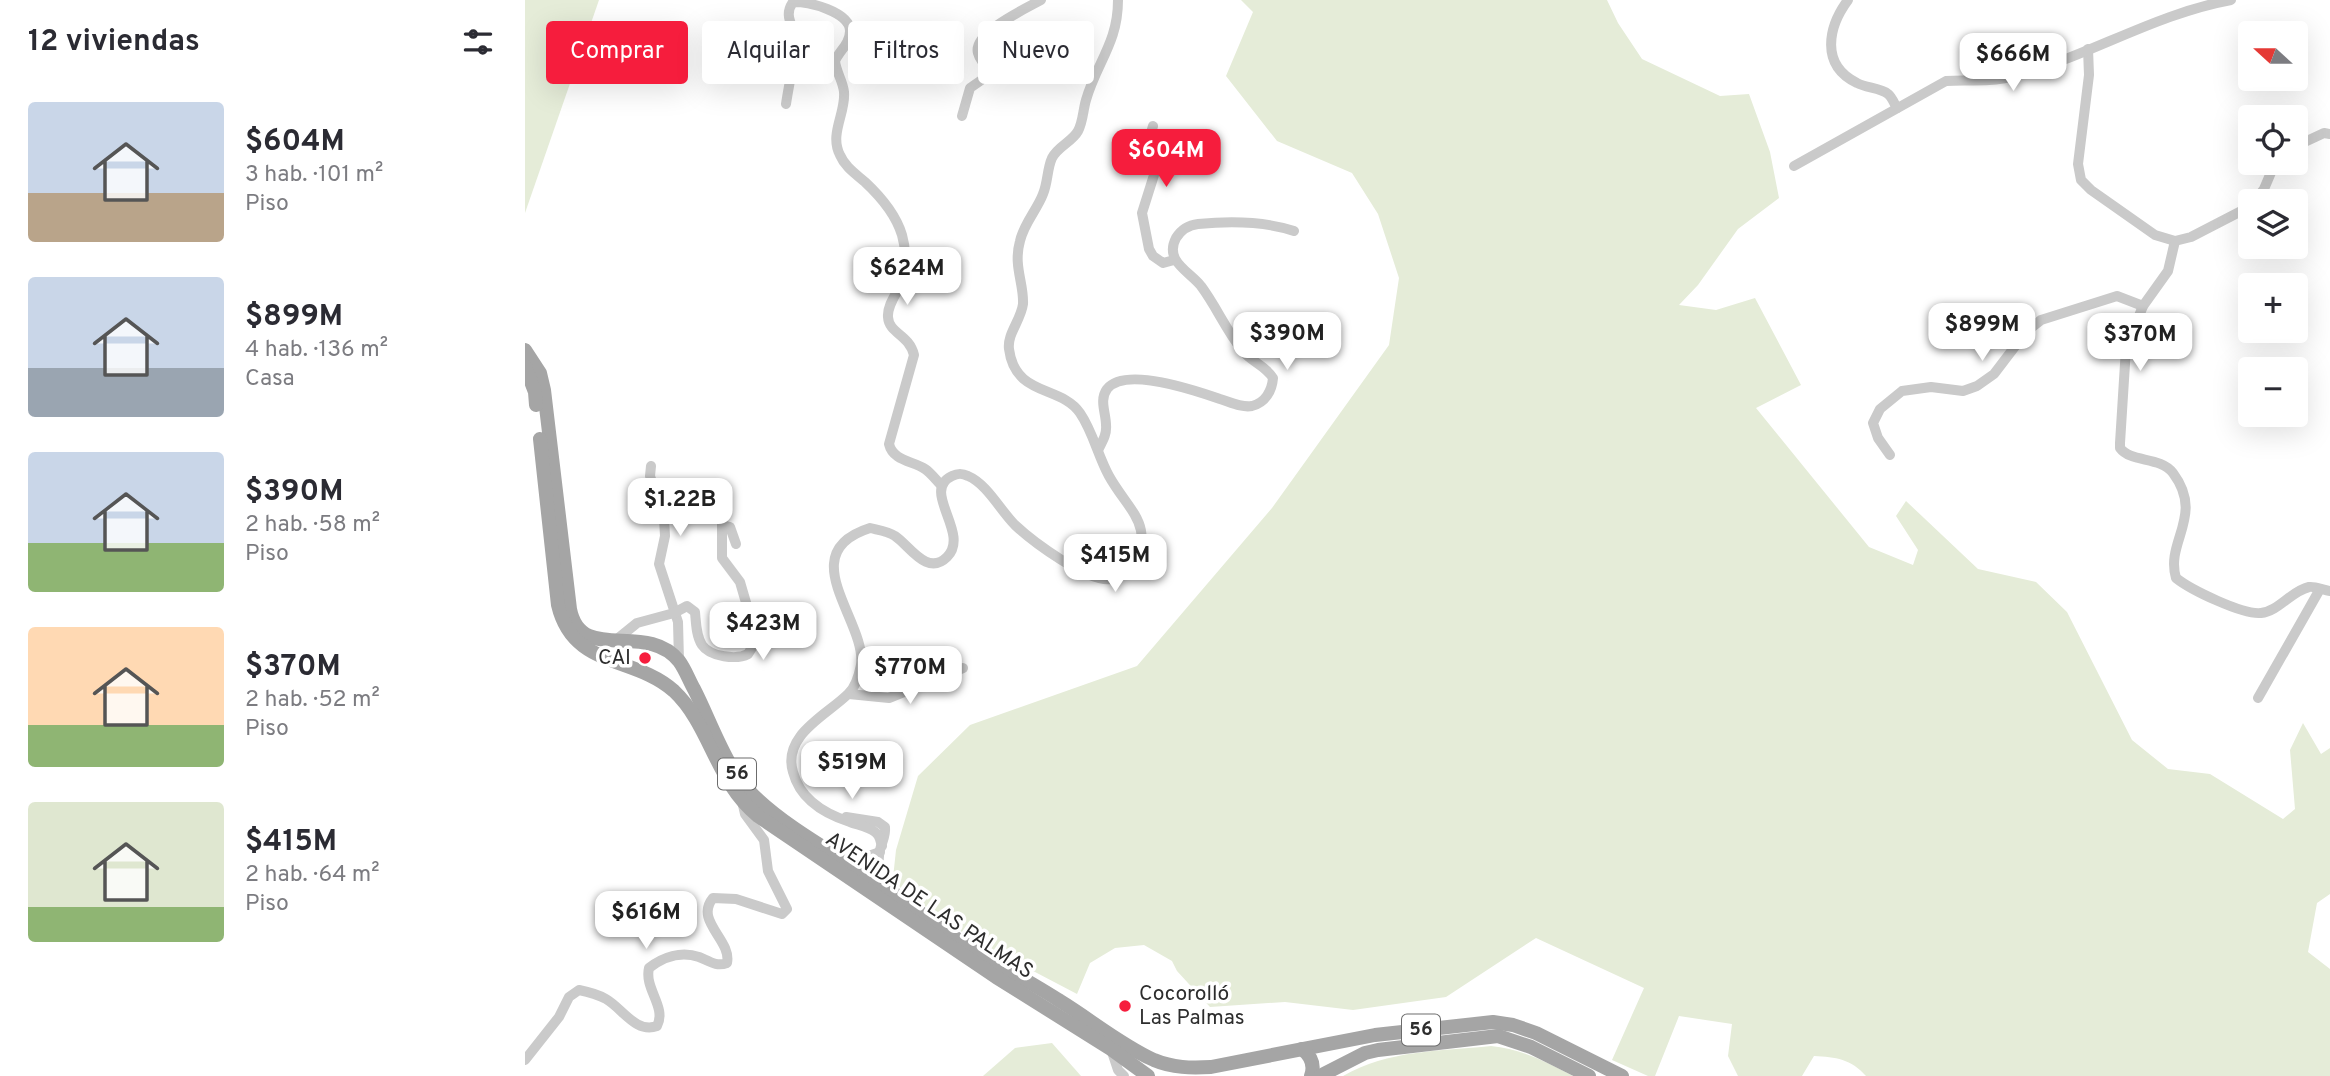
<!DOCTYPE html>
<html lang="es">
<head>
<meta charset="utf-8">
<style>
	body { margin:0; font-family:Overpass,sans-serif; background:#f2f2f3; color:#2b2b33; height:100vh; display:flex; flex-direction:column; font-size:26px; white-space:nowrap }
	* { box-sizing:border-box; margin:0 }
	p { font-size:23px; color:#7c7c81 }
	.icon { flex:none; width:38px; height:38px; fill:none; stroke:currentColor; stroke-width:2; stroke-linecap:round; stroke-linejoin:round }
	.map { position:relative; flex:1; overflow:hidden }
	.panel { display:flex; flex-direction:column; background:#fff; width:525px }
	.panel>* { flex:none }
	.top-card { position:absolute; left:21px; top:21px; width:665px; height:63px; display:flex; gap:14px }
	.needle { width:46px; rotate:291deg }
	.buttons { position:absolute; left:1713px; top:21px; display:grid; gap:14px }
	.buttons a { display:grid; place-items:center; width:70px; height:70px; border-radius:7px; background:#fff; box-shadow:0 7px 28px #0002; font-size:35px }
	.price { position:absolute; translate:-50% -60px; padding:0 16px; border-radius:14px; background:#fff; color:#222; font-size:23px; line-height:46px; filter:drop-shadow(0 2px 4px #0008) }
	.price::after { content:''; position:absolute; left:50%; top:42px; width:21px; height:16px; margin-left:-10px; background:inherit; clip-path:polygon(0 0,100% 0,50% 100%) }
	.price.current { background:#f61d3d; color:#fff }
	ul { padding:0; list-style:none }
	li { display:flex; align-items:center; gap:21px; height:175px; padding:0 28px }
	li span { display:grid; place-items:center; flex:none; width:196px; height:140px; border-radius:7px; color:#555 }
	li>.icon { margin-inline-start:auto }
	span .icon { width:84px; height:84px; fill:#fffc; stroke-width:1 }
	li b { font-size:30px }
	h2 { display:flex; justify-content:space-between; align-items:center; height:84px; padding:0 28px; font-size:30px }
	.tag { padding:0 24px; border-radius:7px; background:#fff; box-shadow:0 7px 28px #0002; font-size:24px; line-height:63px }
	.tag.current { background:#f61d3d; color:#fff }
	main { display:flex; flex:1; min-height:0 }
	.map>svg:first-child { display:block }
</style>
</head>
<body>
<main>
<section class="panel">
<h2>12 viviendas<svg class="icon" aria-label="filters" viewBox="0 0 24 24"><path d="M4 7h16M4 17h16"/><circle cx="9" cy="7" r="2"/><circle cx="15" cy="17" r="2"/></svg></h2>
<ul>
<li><span style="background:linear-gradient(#c9d6e8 65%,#b9a48a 0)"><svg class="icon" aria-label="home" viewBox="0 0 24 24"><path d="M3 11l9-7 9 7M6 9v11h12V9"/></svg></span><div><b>$604M</b><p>3 hab. · 101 m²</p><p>Piso</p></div></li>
<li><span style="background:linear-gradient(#c9d6e8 65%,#9aa5b1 0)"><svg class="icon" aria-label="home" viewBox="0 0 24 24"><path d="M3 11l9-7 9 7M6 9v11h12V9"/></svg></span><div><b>$899M</b><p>4 hab. · 136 m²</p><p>Casa</p></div></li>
<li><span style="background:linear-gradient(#c9d6e8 65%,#8fb573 0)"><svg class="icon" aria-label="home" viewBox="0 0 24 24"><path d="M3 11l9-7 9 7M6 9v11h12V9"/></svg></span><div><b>$390M</b><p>2 hab. · 58 m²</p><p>Piso</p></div></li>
<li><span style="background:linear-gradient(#ffd9b3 70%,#8fb573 0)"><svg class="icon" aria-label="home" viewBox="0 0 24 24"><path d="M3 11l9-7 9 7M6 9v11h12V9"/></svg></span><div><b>$370M</b><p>2 hab. · 52 m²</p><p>Piso</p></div></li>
<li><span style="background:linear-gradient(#dfe7d0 75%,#8fb573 0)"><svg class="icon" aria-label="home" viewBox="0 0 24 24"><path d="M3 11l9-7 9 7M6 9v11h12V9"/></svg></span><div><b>$415M</b><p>2 hab. · 64 m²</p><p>Piso</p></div></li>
</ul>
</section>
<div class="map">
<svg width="1805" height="1076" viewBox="0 0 1805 1076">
	<rect width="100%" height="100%" fill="#fff"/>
	<g fill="#e5ecd8">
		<polygon points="0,0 74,0 0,213"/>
		<path d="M716,0h366l11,23 24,36 78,37 29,-2 21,58 9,46 -41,31 -40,56 -19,20 37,5 39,-12 46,87 -45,23 113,139 44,18 5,-15 -22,-34 10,-15 72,68 58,13 31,30 65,128 36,29 42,5 73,45 12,-10 -5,-59 13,-27 18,31 9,-6v146l-13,9 -9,49 22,17v107h-464c-15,-17 -30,-19 -52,-20l-12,20h-64l-10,-20 4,-32 -53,-8 -24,60h-7l-36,-16 32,-72 -108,-50 -90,59 -93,13 -68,-8 -75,5 -33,-36 -5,-10 -28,-16 -29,3 -25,15 -13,31 -105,-55 -69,-48 -10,-13 3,-28 22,-74 52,-51 167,-59 135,-158 117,-163 10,-67 -21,-64 -26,-41 -75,-32 -51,-65 27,-64z"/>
		<polygon points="527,1043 556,1076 458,1076 490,1048"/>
		<path d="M966,1046c31,3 55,16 82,30h-230c45,-26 97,-25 148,-30z"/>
	</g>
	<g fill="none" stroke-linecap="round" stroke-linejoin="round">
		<g stroke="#cacaca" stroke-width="10">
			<path d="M1323,0c-20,27 -28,65 9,83 9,5 24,5 31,11 4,3 7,11 9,14"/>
			<path d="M1563,49l1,26 -11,89 3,16 10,10 64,45 20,6 -7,30 -25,35 -17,42 -6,95v5c11,15 40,8 53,25 32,43 -8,68 3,105 15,12 67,37 85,35 18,-2 30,-22 48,-26 6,-1 14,3 21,4"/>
			<path d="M261,104c3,-20 8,-41 9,-61 1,-17 -13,-25 -2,-41 15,-1 57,10 57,29 0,13 -11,20 -15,30 1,11 8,20 9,31 2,21 -15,42 -4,63 5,12 16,19 25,27 15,14 31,33 37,53 4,14 5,34 0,47 -5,11 -15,23 -14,35 1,17 21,17 26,38l-25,89c4,17 24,17 36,25 6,4 11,11 16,16"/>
			<path d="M437,116l8,-28 13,-9 4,-6c-2,-11 -7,-12 -9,-20 -6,-20 49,-45 63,-53"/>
			<polyline points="628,126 621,150 629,175 617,213 624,249 628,256 638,263 649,260"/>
			<polyline points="1771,146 1799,133 1805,134"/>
			<path d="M1269,166l152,-85c21,-2 44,2 65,-4 75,-19 143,-63 220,-77"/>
			<polyline points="1730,201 1739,189 1750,163"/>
			<polyline points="1650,241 1666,237 1726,206"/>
			<path d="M573,450c4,-8 9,-15 8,-25 0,-12 -7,-25 1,-36 18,-23 90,2 113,10 10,3 22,9 32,7 13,-3 20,-15 21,-28 -8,-13 -22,-16 -31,-28 -16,-20 -26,-44 -41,-64 -12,-15 -37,-25 -25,-48 5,-8 13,-13 22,-14 32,-3 66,-3 96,7"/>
			<polyline points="1365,455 1353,438 1348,423 1355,409 1377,391 1406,387 1438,391 1452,386 1469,374 1501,332 1516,320 1592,296 1618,306"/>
			<polyline points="126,466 125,476 139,519 140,536 134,564 153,622 154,661"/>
			<path d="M91,640l21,-17 37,-10 13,-7 8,6c1,10 1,24 7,33 8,12 35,15 46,9l5,-8 -6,-40 -7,-24 -18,-24v-33l8,2 6,17"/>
			<polyline points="324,694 364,698 438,668"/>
			<polyline points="1733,698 1795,589"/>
			<path d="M321,817l32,5 7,5c1,9 -3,14 -5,23 -3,12 0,24 3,35"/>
			<path d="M357,846c-2,-6 -2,-11 -7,-14 -6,-5 -17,-7 -25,-10 -25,-8 -50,-23 -57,-50 -11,-37 34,-57 55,-78 7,-6 11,-19 13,-29 6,-44 -70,-112 9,-137 8,2 18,3 25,8 14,9 32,41 52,21 24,-24 -27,-66 5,-81 6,-3 10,-3 16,0 19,8 32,34 47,49 17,16 73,58 96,54 6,-1 13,-6 19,-9 28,-44 -1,-58 -21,-94 -11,-20 -16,-44 -29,-63 -19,-28 -65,-16 -71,-64 -2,-15 12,-29 14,-45 1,-21 -10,-38 -3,-63 4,-18 17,-31 23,-47 5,-12 4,-25 9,-36 6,-12 20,-16 26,-27 5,-9 5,-21 8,-31 11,-38 32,-57 32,-100"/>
			<polyline points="320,860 338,858 355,852"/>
			<polyline points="586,1049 593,1070 599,1076"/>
			<path d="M0,1060l34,-43 10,-20 10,-7c10,2 18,4 27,9 16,9 30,35 51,27 10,-19 -13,-37 -8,-58 14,-11 32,-17 50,-11 10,4 17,10 28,6 5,-23 -33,-42 -14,-65l23,1 46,15 5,-5 -19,-38 -4,-31 -19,-26 -3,-13"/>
		</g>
		<g stroke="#a5a5a5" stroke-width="14">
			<path d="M0,350l15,23 4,17 26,219c11,56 76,11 109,52 6,8 10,19 15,28 17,33 32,80 59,106 36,35 84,59 126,88 29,19 56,42 86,61 31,20 64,37 95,57 31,19 61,44 94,59 19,8 37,8 57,7l164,-32 118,-13 20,3 23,8 86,43"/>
			<polyline points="0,366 10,392 11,405"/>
			<path d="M15,439l18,166c15,64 76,50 116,86 37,35 41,90 84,125l238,161 115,72 37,27"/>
			<path d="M777,1049c9,7 13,16 9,27"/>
			<polyline points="795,1076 840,1053 853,1050 973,1036 1006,1047 1064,1076"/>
		</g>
	</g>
	<g fill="#f61d3d" stroke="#fff" stroke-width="2.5">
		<circle cx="120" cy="658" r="7"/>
		<circle cx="600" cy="1006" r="7"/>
	</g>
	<g text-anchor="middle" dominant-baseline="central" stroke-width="7" stroke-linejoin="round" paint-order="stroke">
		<g fill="#fff" stroke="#6c6c6c" stroke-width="2">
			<rect x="193" y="758.5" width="38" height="31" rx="5"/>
			<rect x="877" y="1014.5" width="38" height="31" rx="5"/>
		</g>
		<g font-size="19" font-weight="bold" fill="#2d2d2d">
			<text x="212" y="774">56</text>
			<text x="896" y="1030">56</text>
		</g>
		<g font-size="21" fill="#2d2d2d" stroke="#fff" text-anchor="end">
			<text x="106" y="658">CAI</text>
			<text x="614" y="994" text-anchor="start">Cocorolló<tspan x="614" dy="24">Las Palmas</tspan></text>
		</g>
		<g font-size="21" fill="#2d2d2d" stroke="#fff">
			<text transform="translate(404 906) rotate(34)">AVENIDA DE LAS PALMAS</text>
		</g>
	</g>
</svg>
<div class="buttons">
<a><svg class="needle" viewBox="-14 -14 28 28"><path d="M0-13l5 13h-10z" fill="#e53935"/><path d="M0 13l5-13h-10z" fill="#7c7c81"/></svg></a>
<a><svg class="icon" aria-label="locate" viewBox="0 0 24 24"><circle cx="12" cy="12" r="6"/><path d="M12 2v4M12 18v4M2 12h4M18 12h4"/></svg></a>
<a><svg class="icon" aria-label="layers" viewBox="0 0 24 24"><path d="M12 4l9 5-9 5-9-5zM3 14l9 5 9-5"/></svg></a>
<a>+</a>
<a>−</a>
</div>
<b class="price" style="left:1488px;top:93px">$666M</b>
<b class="price current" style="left:641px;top:189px">$604M</b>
<b class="price" style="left:382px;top:307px">$624M</b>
<b class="price" style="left:1457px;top:363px">$899M</b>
<b class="price" style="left:762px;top:372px">$390M</b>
<b class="price" style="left:1615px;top:373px">$370M</b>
<b class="price" style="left:155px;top:538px">$1.22B</b>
<b class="price" style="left:590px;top:594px">$415M</b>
<b class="price" style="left:238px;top:662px">$423M</b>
<b class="price" style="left:385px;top:706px">$770M</b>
<b class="price" style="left:327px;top:801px">$519M</b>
<b class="price" style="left:121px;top:951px">$616M</b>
<div class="top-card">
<a class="tag current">Comprar</a>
<a class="tag">Alquilar</a>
<a class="tag">Filtros</a>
<a class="tag">Nuevo</a>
</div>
</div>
</main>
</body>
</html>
